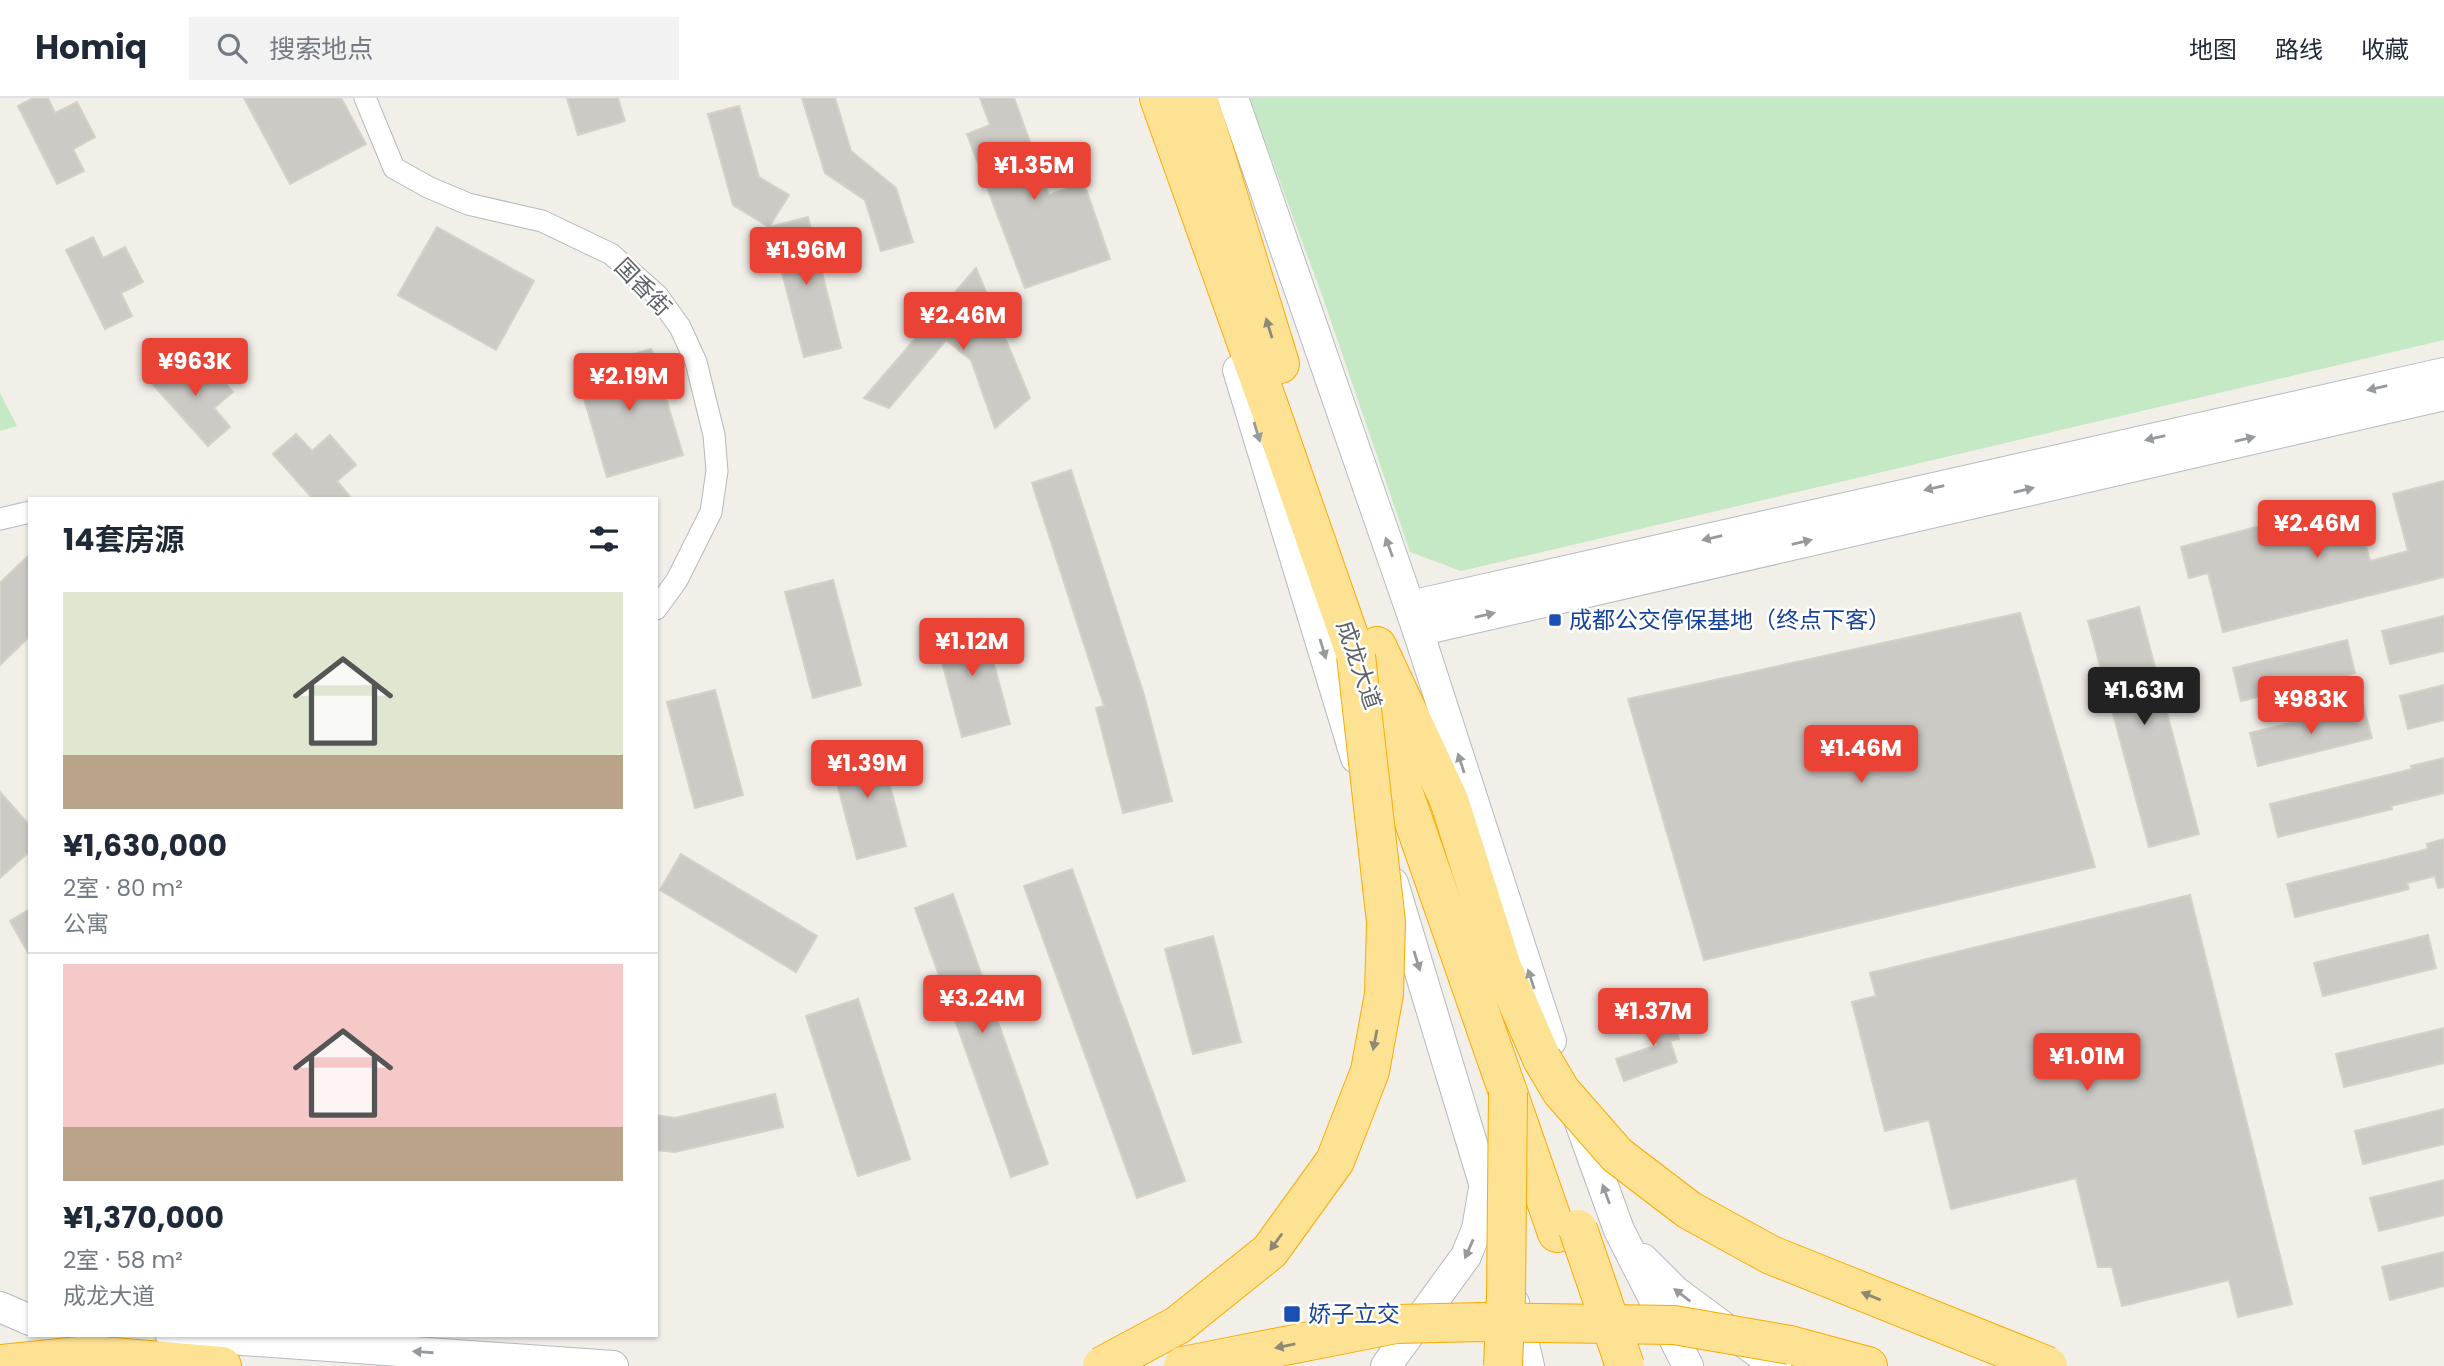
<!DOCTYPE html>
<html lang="zh">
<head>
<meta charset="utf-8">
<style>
	body { margin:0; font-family:Poppins,"Noto Sans SC",sans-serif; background:#f2f2f3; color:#1f2937; height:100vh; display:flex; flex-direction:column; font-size:26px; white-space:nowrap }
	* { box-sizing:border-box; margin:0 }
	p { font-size:23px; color:#747a83 }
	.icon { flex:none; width:38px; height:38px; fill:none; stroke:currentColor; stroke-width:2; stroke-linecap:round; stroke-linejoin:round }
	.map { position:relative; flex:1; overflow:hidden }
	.sheet { position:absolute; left:28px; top:399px; width:630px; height:840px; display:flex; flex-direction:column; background:#fff; border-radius:0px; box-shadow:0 2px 5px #0004 }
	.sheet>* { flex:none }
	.price { position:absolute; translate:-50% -60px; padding:0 16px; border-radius:7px; background:#ea4335; color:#fff; font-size:23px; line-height:46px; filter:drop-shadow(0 2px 4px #0008) }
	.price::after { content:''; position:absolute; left:50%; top:42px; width:21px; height:16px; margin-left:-10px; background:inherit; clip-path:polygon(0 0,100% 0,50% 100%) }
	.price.selected { background:#222; color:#fff }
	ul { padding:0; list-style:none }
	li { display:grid; align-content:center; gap:14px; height:371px; padding:0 35px }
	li+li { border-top:2px solid #e0e1e3 }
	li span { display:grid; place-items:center; height:217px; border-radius:0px; color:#555 }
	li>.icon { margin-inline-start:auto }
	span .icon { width:126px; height:126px; fill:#fffc; stroke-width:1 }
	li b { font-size:30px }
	h2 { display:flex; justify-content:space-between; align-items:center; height:84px; padding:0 35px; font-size:30px }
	header { display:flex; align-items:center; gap:42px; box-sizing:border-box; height:98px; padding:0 35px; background:#fff; border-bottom:2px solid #e0e1e3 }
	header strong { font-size:33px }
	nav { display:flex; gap:38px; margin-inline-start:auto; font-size:24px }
	.search { width:490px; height:63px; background:#f2f2f3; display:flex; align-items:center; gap:18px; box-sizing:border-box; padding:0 24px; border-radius:0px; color:#747a83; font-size:26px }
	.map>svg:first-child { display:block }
</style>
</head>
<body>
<header>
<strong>Homiq</strong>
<div class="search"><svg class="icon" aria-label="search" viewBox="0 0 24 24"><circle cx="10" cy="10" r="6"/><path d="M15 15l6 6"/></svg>搜索地点</div>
<nav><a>地图</a><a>路线</a><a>收藏</a></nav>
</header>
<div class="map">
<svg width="2444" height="1268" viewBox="0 0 2444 1268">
	<rect width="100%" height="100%" fill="#f1efe8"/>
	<g fill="#c5e8c5">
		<polygon points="1249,0 2444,0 2444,242 1461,473 1410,454 1323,200"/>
		<polygon points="0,295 17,328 0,333"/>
	</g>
	<g fill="#cccac5" stroke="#d6d1c6" stroke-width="2">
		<polygon points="33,0 48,0 55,15 77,4 95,39 73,51 84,73 57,86 18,8"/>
		<polygon points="244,0 341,0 366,46 290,86"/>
		<polygon points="567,0 618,0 625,23 578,37"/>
		<polygon points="802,0 835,0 851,53 896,90 913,144 881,153 865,102 825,75"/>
		<polygon points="980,0 1014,0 1049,97 1084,85 1110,161 1025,190 967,36 990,27"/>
		<polygon points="739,8 759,79 789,97 769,129 733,107 708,16"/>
		<polygon points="808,119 841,250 804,259 770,129"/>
		<polygon points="437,129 534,183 496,252 398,197"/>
		<polygon points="93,139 103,160 125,149 143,184 121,195 132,218 105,231 66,152"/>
		<polygon points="976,170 1030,300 995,330 971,262 946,242 889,310 864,300"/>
		<polygon points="651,251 683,357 607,379 576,273"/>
		<polygon points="172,262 188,280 206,264 233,294 214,310 230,329 208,348 149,282"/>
		<polygon points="296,336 312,353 330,337 356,367 337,383 352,401 313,401 273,356"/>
		<polygon points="1071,372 1144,597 1172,703 1123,715 1096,610 1104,608 1032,385"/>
		<polygon points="2444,383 2444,479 2223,534 2208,475 2189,480 2181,449 2354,403 2370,463 2408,453 2393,396"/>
		<polygon points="30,456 30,538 0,567 0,485"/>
		<polygon points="833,482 861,587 813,600 785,494"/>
		<polygon points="2139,509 2199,736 2149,749 2088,523"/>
		<polygon points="2020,515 2095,769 1704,862 1628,601"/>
		<polygon points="2444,518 2444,553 2390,566 2382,533"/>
		<polygon points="982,521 1010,626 962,639 934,534"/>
		<polygon points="2347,542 2355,575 2241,603 2233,570"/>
		<polygon points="2444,587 2444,622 2408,631 2400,598"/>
		<polygon points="715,592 743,697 695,710 667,604"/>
		<polygon points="2363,607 2372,640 2258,668 2250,635"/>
		<polygon points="878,643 906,748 857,761 829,655"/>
		<polygon points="2444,660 2444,695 2391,708 2392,711 2278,739 2270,706 2412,671 2411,668"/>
		<polygon points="0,694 30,728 30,753 0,780"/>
		<polygon points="2444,741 2444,789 2438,790 2435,778 2407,785 2409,791 2295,819 2287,786 2428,751 2427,746"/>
		<polygon points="681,756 817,838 796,874 660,792"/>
		<polygon points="1072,771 1185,1083 1137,1100 1024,788"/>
		<polygon points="953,796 1048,1066 1011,1079 915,810"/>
		<polygon points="2190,797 2292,1206 2238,1219 2229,1182 2122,1208 2112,1169 2098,1169 2076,1080 1951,1111 1929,1022 1885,1033 1852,904 1876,898 1870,875"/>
		<polygon points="30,811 30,858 10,823"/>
		<polygon points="2428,837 2436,870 2323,898 2314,865"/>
		<polygon points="1213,838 1241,944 1193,956 1165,851"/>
		<polygon points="1617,895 1626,917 1610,923 1602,901"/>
		<polygon points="858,901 910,1061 858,1078 806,918"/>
		<polygon points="1670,910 1679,941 1670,943 1677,964 1624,983 1616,961 1657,947 1648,916"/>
		<polygon points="2444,930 2444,965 2344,989 2336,956"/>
		<polygon points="775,996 783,1029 675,1054 656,1052 656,1017 675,1020"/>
		<polygon points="2444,1011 2444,1046 2363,1066 2355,1033"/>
		<polygon points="2444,1082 2444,1117 2379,1133 2370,1100"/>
		<polygon points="2444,1154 2444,1188 2390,1202 2382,1169"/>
	</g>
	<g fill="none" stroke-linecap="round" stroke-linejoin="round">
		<g stroke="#b5b8bc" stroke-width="23">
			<g id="street">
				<polyline points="365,0 394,70 428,89 468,106 542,123 611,156 657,197 680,229 696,264 714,337 717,373 711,414 677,482 656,511"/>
				<polyline points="0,421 30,414"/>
			</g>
		</g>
		<g stroke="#b6babf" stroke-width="32">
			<g id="secondary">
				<polyline points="1233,0 1418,533 1551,943"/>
				<polyline points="1238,272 1356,660"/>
				<polyline points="1410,508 2444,275"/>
				<polyline points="1418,533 2444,297"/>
				<polyline points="1393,785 1484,1085 1497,1136"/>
				<polyline points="1578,1019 1619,1132 1688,1268"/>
				<polyline points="1643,1161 1675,1193 1776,1268"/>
				<polyline points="1514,1205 1529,1268"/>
				<polyline points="0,1209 30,1222"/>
				<polyline points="171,1237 613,1268"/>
				<polyline points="1386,1268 1466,1158 1477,1131 1483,1096"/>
			</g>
		</g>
		<g stroke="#f9ab00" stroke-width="40">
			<g id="highway">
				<polyline points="1159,0 1268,305 1557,1135"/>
				<polyline points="1198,0 1280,266"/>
				<polyline points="1377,548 1449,702 1502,869 1542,961"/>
				<polyline points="1790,1247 1868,1268"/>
				<polyline points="0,1266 89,1257 222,1268"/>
			</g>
		</g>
		<use href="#street" stroke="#fff" stroke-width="21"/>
		<use href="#secondary" stroke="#fff" stroke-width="30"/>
		<use href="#highway" stroke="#fde293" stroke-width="38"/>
		<g stroke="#f9ab00" stroke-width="40" stroke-linecap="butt">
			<g id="highway-bridge">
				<polyline points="1542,961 1561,993 1617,1057 1689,1112 1771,1157 2048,1268"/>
				<polyline points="1578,1131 1625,1268"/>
				<polyline points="1102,1268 1178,1227 1270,1153 1335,1063 1370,973 1384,896 1386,824 1356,558"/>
				<polyline points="1183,1268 1396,1226 1483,1224 1674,1227 1790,1247"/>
				<polyline points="1503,1268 1506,1198 1508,994"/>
			</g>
		</g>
		<use href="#highway-bridge" stroke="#fde293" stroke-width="38"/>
	</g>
	<defs><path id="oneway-solid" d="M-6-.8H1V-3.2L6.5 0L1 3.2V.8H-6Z" transform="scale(1.75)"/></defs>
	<g fill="#8e8975">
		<use href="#oneway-solid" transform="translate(1269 230) rotate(-107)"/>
		<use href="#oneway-solid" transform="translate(1375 942) rotate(101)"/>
		<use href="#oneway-solid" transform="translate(1276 1144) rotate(126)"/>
		<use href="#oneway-solid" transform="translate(1871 1198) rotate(-158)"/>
		<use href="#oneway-solid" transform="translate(1285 1248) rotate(169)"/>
	</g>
	<g fill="#979a9d">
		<use href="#oneway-solid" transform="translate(2377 290) rotate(167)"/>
		<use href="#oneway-solid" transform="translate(1257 334) rotate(73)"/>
		<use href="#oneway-solid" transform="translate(2155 340) rotate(167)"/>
		<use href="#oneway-solid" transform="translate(2245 341) rotate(-13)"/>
		<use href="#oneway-solid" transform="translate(1934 390) rotate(167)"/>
		<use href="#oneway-solid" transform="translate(2024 392) rotate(-13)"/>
		<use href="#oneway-solid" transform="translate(1712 440) rotate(167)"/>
		<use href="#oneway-solid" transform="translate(1802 444) rotate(-13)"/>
		<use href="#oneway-solid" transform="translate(1389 449) rotate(-110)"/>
		<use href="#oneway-solid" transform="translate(1485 517) rotate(-13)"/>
		<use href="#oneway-solid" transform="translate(1323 551) rotate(73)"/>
		<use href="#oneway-solid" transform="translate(1461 665) rotate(-108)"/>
		<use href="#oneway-solid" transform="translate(1417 863) rotate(73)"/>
		<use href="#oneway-solid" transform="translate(1531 881) rotate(-108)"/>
		<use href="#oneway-solid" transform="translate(1606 1096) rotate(-110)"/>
		<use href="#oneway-solid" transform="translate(1469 1151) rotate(114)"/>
		<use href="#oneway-solid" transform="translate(1682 1197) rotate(-142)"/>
		<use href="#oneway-solid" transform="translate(423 1254) rotate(-176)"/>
	</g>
	<g fill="#1a4fb4" stroke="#fff" stroke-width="2.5">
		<rect x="1548" y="515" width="14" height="14" rx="3.5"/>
		<rect x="1283" y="1207" width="18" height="18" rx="3.5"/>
	</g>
	<g text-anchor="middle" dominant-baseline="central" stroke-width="5" stroke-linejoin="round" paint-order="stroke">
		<g font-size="23" fill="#5f6368" stroke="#fff">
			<text transform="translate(643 189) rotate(46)">国香街</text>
			<text transform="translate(1359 567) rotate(71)">成龙大道</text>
		</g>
		<g font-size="23" fill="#164399" stroke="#fff" text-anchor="start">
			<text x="1569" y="522">成都公交停保基地（终点下客）</text>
			<text x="1308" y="1216">娇子立交</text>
		</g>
	</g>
</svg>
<b class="price" style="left:1034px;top:104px">¥1.35M</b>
<b class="price" style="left:806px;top:189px">¥1.96M</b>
<b class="price" style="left:963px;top:254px">¥2.46M</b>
<b class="price" style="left:195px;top:300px">¥963K</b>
<b class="price" style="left:629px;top:315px">¥2.19M</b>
<b class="price" style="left:2317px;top:462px">¥2.46M</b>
<b class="price" style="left:972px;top:580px">¥1.12M</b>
<b class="price selected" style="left:2144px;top:629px">¥1.63M</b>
<b class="price" style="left:2311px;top:638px">¥983K</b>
<b class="price" style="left:1861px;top:687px">¥1.46M</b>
<b class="price" style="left:867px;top:702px">¥1.39M</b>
<b class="price" style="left:982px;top:937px">¥3.24M</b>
<b class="price" style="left:1653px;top:950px">¥1.37M</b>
<b class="price" style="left:2087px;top:995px">¥1.01M</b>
<section class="sheet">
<h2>14套房源<svg class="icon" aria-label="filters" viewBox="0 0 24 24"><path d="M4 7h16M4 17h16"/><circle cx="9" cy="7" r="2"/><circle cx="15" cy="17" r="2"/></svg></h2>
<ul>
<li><span style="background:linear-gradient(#dfe7d0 75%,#b9a48a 0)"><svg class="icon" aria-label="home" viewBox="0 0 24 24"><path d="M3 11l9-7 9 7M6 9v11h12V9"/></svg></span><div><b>¥1,630,000</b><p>2室 · 80 m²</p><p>公寓</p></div></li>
<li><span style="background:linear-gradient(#f6c9c9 75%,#b9a48a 0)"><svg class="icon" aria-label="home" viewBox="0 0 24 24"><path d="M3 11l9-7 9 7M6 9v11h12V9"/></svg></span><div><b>¥1,370,000</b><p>2室 · 58 m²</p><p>成龙大道</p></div></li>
</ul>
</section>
</div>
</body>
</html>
